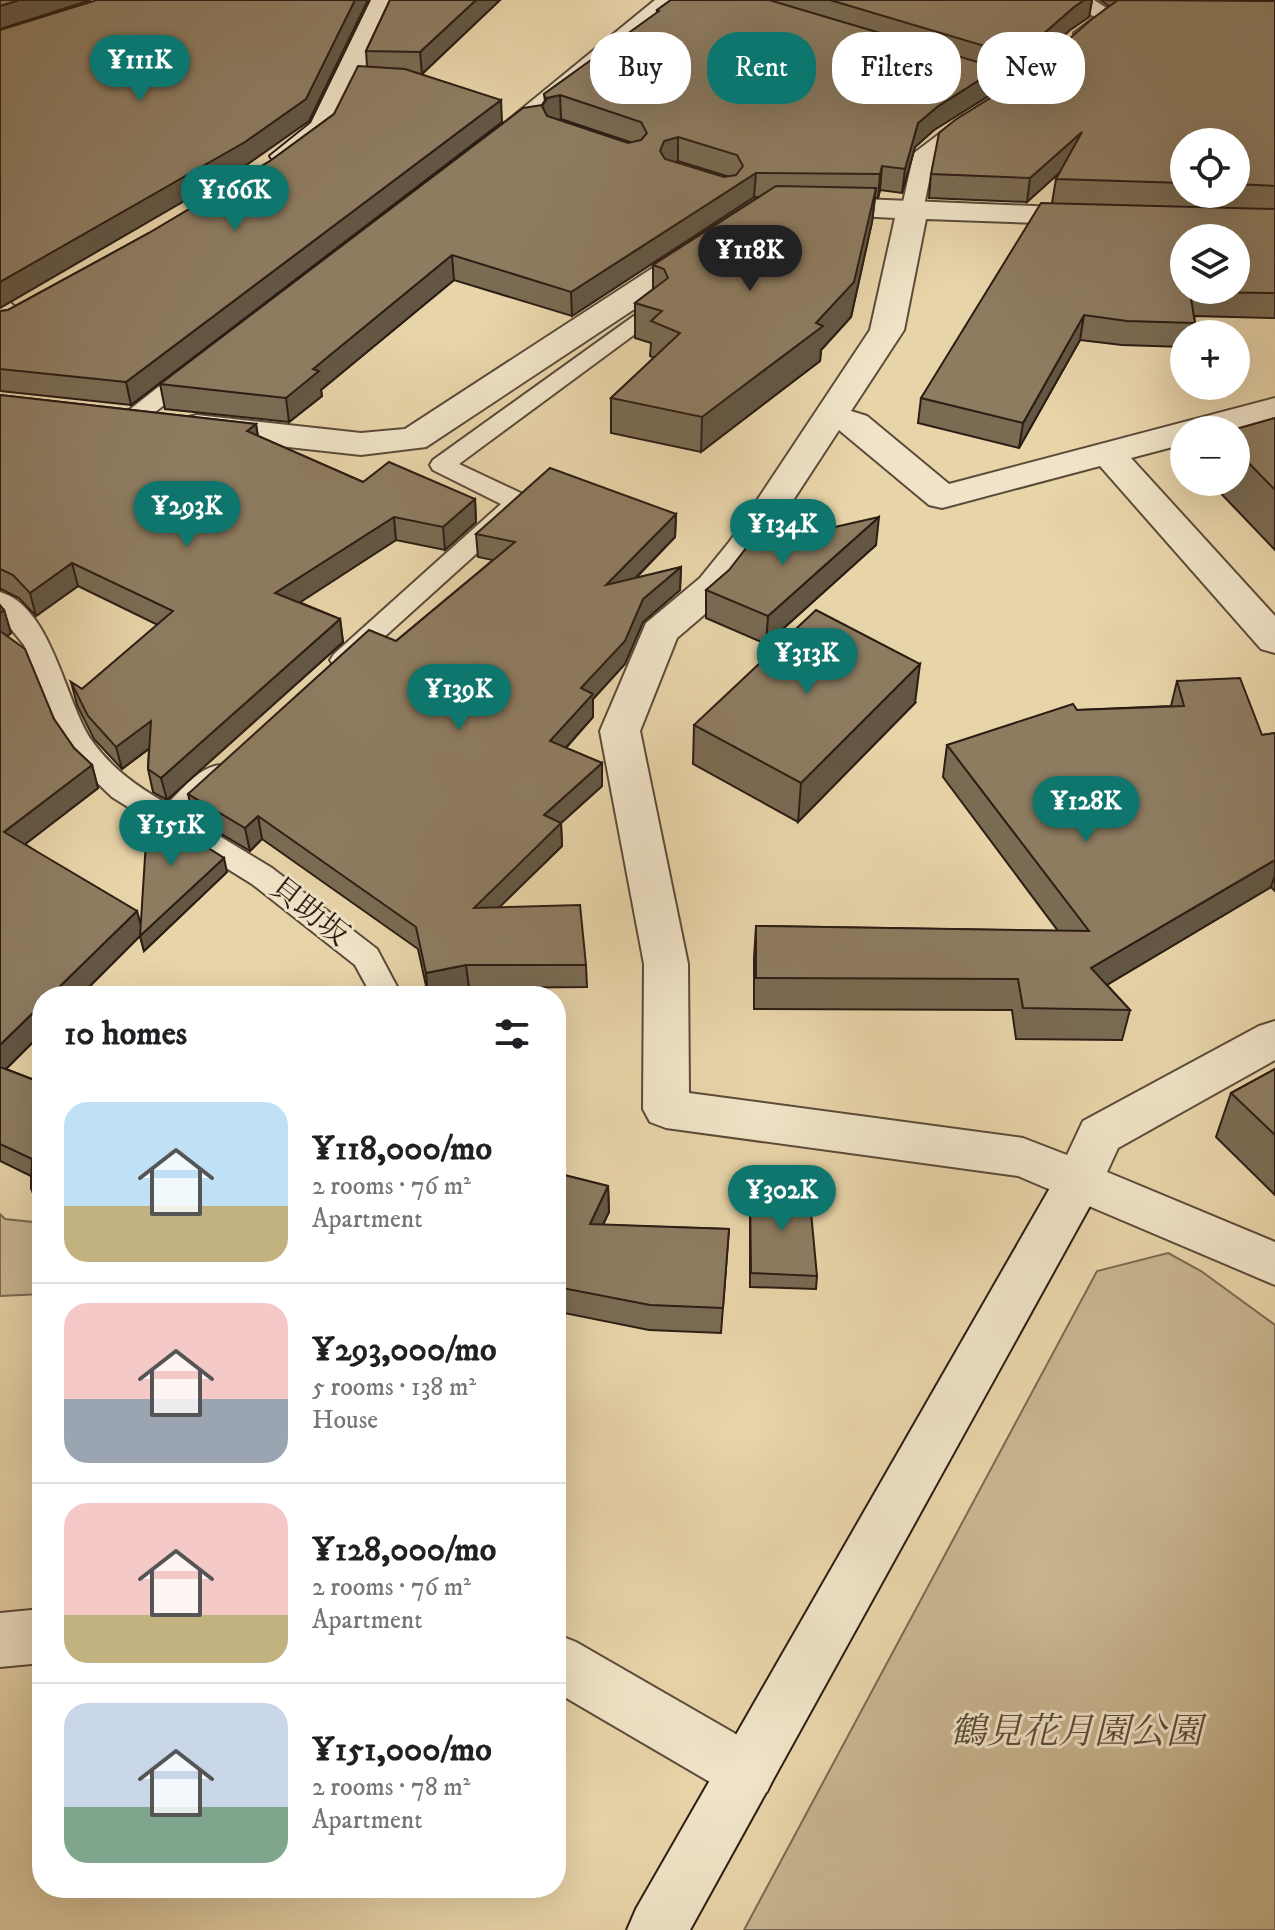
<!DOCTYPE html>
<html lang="en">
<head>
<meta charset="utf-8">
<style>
	body { margin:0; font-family:"IM FELL DW Pica","Noto Serif JP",serif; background:#f6f6f6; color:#202124; height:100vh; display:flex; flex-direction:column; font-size:30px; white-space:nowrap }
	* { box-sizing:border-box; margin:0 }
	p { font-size:26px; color:#757577 }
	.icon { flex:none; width:44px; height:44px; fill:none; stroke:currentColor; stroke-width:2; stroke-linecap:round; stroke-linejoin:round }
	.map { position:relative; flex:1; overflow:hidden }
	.side { position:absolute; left:32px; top:986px; width:534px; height:912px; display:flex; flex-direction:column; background:#fff; border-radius:32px; box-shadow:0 8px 32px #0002 }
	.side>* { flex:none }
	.guide { position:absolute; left:590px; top:32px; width:564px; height:72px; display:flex; gap:16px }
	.controls { position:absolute; left:1170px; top:128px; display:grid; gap:16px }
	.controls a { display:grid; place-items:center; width:80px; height:80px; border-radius:50%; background:#fff; box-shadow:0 8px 32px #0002; font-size:40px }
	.price { position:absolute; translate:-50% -68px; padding:0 18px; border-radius:28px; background:#0f766e; color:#fff; font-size:26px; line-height:52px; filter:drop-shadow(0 2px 4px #0008) }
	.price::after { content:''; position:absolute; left:50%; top:48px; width:24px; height:18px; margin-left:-12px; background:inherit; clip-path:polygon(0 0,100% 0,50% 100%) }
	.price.on { background:#222; color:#fff }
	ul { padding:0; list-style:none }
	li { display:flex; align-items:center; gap:24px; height:200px; padding:0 32px }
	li+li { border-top:2px solid #e0e0e0 }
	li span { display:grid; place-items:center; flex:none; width:224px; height:160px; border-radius:24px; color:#555 }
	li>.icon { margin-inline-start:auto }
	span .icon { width:96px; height:96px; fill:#fffc; stroke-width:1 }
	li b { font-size:34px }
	h2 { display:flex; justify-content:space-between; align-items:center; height:96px; padding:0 32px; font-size:34px }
	.pill { padding:0 28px; border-radius:32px; background:#fff; box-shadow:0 8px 32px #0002; font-size:28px; line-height:72px }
	.pill.on { background:#0f766e; color:#fff }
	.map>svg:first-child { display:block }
</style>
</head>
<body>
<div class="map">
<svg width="1275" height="1930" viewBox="0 0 1275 1930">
	<rect width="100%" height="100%" fill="#e8d4a9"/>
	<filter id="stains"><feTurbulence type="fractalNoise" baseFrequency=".0025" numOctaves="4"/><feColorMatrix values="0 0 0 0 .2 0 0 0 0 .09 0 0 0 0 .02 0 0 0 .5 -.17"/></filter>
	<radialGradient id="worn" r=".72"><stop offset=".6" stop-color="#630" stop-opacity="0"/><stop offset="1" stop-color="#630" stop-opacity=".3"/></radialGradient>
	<g fill="#c8b590" stroke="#7a6952" stroke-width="2">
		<polygon points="0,1214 5,1219 42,1223 42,1294 0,1296"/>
		<polygon points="1168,1253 1201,1271 1275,1325 1275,1930 744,1930 1097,1271"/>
	</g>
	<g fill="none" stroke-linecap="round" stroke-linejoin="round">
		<g stroke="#5b4b39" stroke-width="4">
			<g id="lane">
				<polygon points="655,0 676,0 515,134 501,134 498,130 501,126"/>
				<polygon points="1073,0 1094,0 1119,16 1091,37 1077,37 1074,33 1095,17 1074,6"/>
				<polygon points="959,66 1025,86 1028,90 1018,96 952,76 949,72 952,68"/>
				<polygon points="970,114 977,116 980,120 977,124 934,156 923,211 920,216 904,216 901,211 914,153 963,116"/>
				<polygon points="637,297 662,307 665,312 459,464 527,496 530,502 527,508 352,666 343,669 334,666 330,660 334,654 501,504 433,470 430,465 433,460 638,313 626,304"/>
				<polygon points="0,299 8,301 25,315 22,320 14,322 0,316"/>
				<polygon points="193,364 201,366 205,371 201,376 140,424 124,424 120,419 124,414 185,366"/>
				<path d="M0,592c52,15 65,110 92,149 20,28 46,46 75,63 16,-15 38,-45 62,-38l4,7 -4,7 -41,37 84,51 105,81 25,47h-30l-17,-31 -103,-81 -140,-87 -29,-28 -20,-29 -39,-95 -24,-30z"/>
			</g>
		</g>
		<g stroke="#5b4b39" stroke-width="4">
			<g id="street">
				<polygon points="814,197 1104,209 1109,216 1104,223 1093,225 926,219 904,330 851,411 867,416 949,484 1275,398 1275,419 1235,430 1184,430 1184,444 1131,458 1275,616 1275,653 1261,649 1100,466 942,508 929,505 839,430 756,557 726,596 677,638 640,731 688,964 689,1093 1023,1138 1067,1155 1083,1121 1259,1026 1275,1021 1275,1060 1118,1148 1107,1172 1275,1242 1275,1285 1018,1176 666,1128 650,1122 643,1109 644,964 600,731 646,623 700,578 730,541 870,330 895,218 803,213 798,206 803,199"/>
				<polygon points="702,240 713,243 718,250 713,257 426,447 361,455 197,437 185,434 180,426 185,418 197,415 361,433 405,429 691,243"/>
				<polygon points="42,1609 42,1663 0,1667 0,1613"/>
				<polygon points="556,1634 576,1642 767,1752 776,1772 767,1792 747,1801 727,1792 556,1692"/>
			</g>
		</g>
		<g stroke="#2c1d14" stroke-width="4">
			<g id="secondary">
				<polygon points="371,0 399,0 335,134 296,162 285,165 274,162 270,156 311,123"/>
				<polygon points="1079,1161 1096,1167 1103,1181 1096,1195 690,1930 627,1930 636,1909 1062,1167"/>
			</g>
		</g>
		<use href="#lane" fill="#f0e3c7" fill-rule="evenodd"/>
		<use href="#street" fill="#f0e3c7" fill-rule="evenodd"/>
		<use href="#secondary" fill="#f0e3c7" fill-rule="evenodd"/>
	</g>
	<g fill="#7a6b53" stroke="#2c1d14" stroke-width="2" fill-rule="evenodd">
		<polygon points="390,0 500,0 422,74 502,122 131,405 0,391 0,311 8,310 149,233 270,161 334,114 367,66 366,51"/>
		<path d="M671,0h421l-3,17 -19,13 -56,50 -17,-6 -2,18 -61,38 -19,17 -13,46 -22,-3 -2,8h-3l-3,24 -21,95 -30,33 -1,11 -119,91 -90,-19v-35l43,-40 -4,-2 1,-13 -16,-5v-35l18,-14v-24l105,-68h-4l-182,119 -118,-36 -133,110 1,6 -33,26 -124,-13 -5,-25 382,-279 3,-4 -1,-7 113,-81v-3zM561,119l69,23 -2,1 -70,-23zM678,161l49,15 -3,1 -49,-15z"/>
		<path d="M1100,0l175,1v317l-81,-2 1,7 -2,11h-9v13l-62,-2 -42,-5 -61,108 -101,-25 3,-25 131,-195 4,-24 3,-6 -32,29 -98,-4 2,-24 99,-101 79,-67zM1184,142h52v52h-52z"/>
		<polygon points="0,395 256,424 258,436 363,482 475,499 476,522 445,550 396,540 299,602 340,619 343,642 167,800 153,792 148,769 149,749 122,769 94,739 77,705 71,682 82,689 158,625 78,586 36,616 19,598 1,589 0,590"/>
		<polygon points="1275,418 1275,550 1210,482 1236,482 1236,430"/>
		<polygon points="676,514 675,537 636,578 681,567 680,590 643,622 625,664 593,699 593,717 566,748 602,763 602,786 561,823 562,846 499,907 586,965 587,987 469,988 428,995 418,949 262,839 250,851 193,817 188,794 396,641 493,560 478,557 476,534"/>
		<polygon points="876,545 766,644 706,618 706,590"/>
		<polygon points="0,605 4,610 11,633 7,636 54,719 74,748 92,765 98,788 25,844 141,923 227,872 144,951 140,936 80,996 42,996 42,1033 6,1069 42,1083 42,1210 39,1210 31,1188 31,1176 0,1161"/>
		<polygon points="1177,681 1262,735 1275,733 1275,891 1271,887 1107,985 1130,1010 1122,1040 1016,1039 1012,1010 754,1009 754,958 756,926 1058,931 943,777 947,745 1077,710 1171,706"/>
		<polygon points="915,703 798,822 693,764 694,725"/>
		<polygon points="1275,1069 1275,1195 1216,1137 1231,1093"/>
		<polygon points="556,1173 608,1186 609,1212 603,1225 729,1229 721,1333 649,1330 564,1313 563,1295 556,1292"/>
		<polygon points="750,1190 817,1276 816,1289 750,1287"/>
	</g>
	<g fill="#635744" stroke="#2c1d14" stroke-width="2">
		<polygon points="19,0 91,0 0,29 0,6"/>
		<polygon points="355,0 368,0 309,121 248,164 0,308 0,282"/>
		<polygon points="476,0 500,0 422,74 420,52"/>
		<polygon points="1084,0 1092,0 1089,17 1070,30 1014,80 1018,56 1074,7"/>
		<polygon points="998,68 995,92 934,130 915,147 902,193 905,169 918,123 937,107"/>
		<polygon points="560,95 561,119 548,122 542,106 547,98"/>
		<polygon points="501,100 502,122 131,405 126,382"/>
		<polygon points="1082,132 1078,156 1027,202 1030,178"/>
		<polygon points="678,137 678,161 663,165 660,151 664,141"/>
		<polygon points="882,166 880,190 878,198 880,174"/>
		<polygon points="756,173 754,197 572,316 571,292"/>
		<polygon points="876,188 872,222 851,317 821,350 820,361 701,452 702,417 816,323"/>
		<polygon points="452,255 454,280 321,390 322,396 289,422 286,398 313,369"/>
		<polygon points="1084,315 1080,340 1019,448 1023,423"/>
		<polygon points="256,424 259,446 247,431"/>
		<polygon points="475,499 476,522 445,550 443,527"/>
		<polygon points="676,514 675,537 606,608 606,585"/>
		<polygon points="394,517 396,540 279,616 275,593"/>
		<polygon points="879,517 876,545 766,644 768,616"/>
		<polygon points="72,563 78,586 36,616 30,593"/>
		<polygon points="681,567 680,590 643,622 625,664 593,699 593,717 551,764 550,741 581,688 643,599"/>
		<polygon points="4,610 11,633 0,641 0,613"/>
		<polygon points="340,619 343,642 167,800 161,778"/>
		<polygon points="920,664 915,703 798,822 801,783"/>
		<polygon points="151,721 156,743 122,769 116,747"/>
		<polygon points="602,763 602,786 561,823 562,846 476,930 474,908 544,815"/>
		<polygon points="92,765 98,788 11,855 4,832"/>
		<polygon points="258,816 262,839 250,851 245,828"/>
		<polygon points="224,858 227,872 144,951 140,936 80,996 50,996 137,911 143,933"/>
		<polygon points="1275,860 1275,875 1271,887 1083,999 1091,968"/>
		<polygon points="466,965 469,988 428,995 426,973"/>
		<polygon points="42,1004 42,1033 0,1075 0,1045"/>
		<polygon points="608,1186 609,1212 590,1250 590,1224"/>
	</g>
	<g fill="#8e7c61" stroke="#2c1d14" stroke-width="2" fill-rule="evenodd">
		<polygon points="0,0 19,0 0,6"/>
		<polygon points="97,0 355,0 306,99 245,142 0,282 0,30"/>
		<polygon points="390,0 476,0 420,52 366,51"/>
		<path d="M671,0h98l229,68 -61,39 -19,16 -13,46 -23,-3 -2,8 -124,-1 -185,119 -119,-37 -139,114 6,2 -33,27 -126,-14 363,-276 19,-3 4,-6 -2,-5 115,-83 -2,-1zM560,95l81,27 6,11 -6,7 -13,3 -81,-27 -5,-10 5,-8zM678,137l59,18 6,11 -7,9 -12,2 -59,-18 -5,-8 4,-10z"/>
		<polygon points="830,0 1084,0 1074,7 1018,56"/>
		<polygon points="1118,0 1275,1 1275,186 1236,184 1236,142 1184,142 1184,183 1056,179 1082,132 1030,178 931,174 939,133 955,120 1030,73 1092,19"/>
		<polygon points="358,66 405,69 501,100 126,382 0,369 0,311 8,310 149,233 270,161 334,114"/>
		<polygon points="776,186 876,188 854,282 816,323 823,326 702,417 611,398 680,333 651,321 662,311 635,303 668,278 664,269 653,265"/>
		<path d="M1041,203l234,6v84l-85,-1 5,31 -68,-2 -43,-6 -61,108 -102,-25zM1184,238h52v52h-52z"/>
		<polygon points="0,395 256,424 247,431 363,482 389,462 475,499 443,527 394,517 275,593 340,619 161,778 148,769 151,721 116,747 88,716 71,682 82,689 173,611 72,563 30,593 13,575 0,569"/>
		<polygon points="1275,418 1275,490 1236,450 1236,430 1232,430"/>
		<polygon points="550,468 676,514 606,585 681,567 643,599 625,641 581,688 593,694 550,741 602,763 544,815 561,823 474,908 580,905 586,965 466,965 426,973 416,927 258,816 245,828 188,794 369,630 396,641 515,542 476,534"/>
		<polygon points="879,517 768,616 706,590 729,570 747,547"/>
		<polygon points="816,610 920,664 801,783 694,725"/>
		<polygon points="0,631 25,649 54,719 74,748 92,765 4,832 137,911 50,996 42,996 42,1004 0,1045"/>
		<polygon points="1240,678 1262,735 1275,733 1275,860 1091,968 1130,1010 1023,1008 1018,979 756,978 756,926 1089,931 947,745 1073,704 1077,710 1184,706 1177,681"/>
		<polygon points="148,810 224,858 140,936"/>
		<polygon points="0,1067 42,1083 42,1188 31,1188 32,1159 0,1144"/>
		<polygon points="1275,1069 1275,1135 1231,1093"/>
		<polygon points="556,1173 608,1186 590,1224 729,1229 723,1308 650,1305 562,1288 562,1270 556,1268"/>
		<polygon points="750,1190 809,1191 817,1276 751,1273"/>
	</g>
	<g text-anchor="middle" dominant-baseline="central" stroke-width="6" stroke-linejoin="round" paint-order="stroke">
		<g font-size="30" fill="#2c1d14" stroke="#f0e3c7">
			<text transform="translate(309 912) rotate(38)">貝助坂</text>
		</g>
		<g font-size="36" font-style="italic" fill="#5b4b39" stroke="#f0e3c7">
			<text x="1076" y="1732">鶴見花月園公園</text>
		</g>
	</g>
	<rect width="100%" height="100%" filter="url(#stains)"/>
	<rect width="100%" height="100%" fill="url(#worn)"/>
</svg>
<div class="controls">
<a><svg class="icon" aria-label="locate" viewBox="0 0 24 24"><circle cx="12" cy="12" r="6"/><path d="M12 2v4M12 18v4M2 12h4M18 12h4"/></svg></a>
<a><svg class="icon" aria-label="layers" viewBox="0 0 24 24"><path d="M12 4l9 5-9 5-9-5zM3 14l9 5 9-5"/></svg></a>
<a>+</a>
<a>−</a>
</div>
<b class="price" style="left:140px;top:103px">¥111K</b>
<b class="price" style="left:235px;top:233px">¥166K</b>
<b class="price on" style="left:750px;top:293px">¥118K</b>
<b class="price" style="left:187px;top:549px">¥293K</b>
<b class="price" style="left:783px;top:567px">¥134K</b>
<b class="price" style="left:807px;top:696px">¥313K</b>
<b class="price" style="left:459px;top:732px">¥139K</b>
<b class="price" style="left:1086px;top:844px">¥128K</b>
<b class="price" style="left:171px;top:868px">¥151K</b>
<b class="price" style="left:782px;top:1233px">¥302K</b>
<div class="guide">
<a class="pill">Buy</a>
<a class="pill on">Rent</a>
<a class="pill">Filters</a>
<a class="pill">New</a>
</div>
<section class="side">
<h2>10 homes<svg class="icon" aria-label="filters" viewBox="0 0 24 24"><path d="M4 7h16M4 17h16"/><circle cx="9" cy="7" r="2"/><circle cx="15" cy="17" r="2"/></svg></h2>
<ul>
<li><span style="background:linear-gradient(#bfe0f5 65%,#c2b280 0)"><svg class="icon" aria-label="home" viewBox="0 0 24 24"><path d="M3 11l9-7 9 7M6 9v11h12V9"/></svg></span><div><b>¥118,000/mo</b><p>2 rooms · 76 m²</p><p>Apartment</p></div></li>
<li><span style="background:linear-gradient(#f6c9c9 60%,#9aa5b1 0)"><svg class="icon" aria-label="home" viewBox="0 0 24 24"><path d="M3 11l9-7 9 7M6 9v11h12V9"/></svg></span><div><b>¥293,000/mo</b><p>5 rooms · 138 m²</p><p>House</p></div></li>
<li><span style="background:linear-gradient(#f6c9c9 70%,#c2b280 0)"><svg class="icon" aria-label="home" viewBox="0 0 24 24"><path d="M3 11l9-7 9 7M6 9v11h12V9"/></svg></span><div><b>¥128,000/mo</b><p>2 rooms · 76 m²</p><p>Apartment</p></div></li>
<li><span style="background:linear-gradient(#c9d6e8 65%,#7fa58c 0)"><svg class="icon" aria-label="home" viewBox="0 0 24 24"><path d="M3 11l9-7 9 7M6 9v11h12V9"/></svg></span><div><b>¥151,000/mo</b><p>2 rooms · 78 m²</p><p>Apartment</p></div></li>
</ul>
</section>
</div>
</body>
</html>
